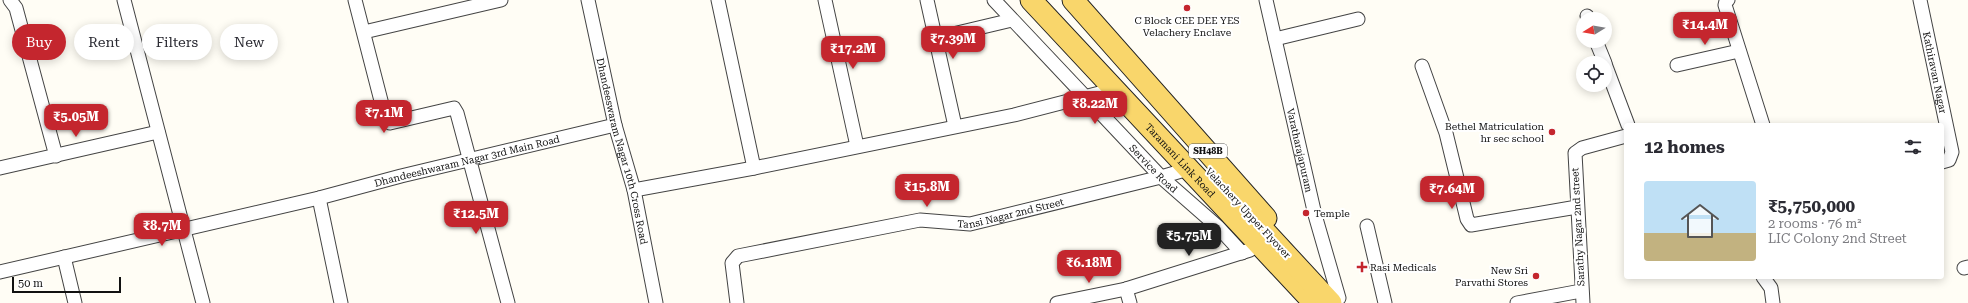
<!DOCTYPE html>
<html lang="en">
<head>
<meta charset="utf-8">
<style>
	body { margin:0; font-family:"Roboto Serif",serif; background:#f2f2f3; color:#2b2b33; height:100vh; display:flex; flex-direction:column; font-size:15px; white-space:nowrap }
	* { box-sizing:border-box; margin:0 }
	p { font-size:13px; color:#7c7c81 }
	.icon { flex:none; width:22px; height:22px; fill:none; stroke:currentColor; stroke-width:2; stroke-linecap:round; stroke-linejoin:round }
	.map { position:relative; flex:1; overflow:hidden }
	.side { position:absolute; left:1624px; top:123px; width:320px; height:156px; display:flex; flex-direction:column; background:#fff; border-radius:4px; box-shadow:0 2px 10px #0003 }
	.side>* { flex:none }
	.guide { position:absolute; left:12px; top:24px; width:380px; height:36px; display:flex; gap:8px }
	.needle { width:26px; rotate:259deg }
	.tools { position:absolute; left:1576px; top:12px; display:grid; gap:8px }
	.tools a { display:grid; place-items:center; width:36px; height:36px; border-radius:50%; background:#fff; box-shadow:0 2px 10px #0003; font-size:20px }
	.scale { position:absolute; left:12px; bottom:10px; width:109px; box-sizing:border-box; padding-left:4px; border:2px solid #111; border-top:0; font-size:11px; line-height:14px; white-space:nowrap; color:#111; -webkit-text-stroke:3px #fff; paint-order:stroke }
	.price { position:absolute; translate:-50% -34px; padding:0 9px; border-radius:8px; background:#c4262e; color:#fff; font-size:13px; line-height:26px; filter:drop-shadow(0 1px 2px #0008) }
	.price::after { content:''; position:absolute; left:50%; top:24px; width:12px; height:9px; margin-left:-6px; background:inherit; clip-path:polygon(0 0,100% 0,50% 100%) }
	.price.current { background:#222; color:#fff }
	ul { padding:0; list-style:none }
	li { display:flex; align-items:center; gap:12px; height:100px; padding:0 20px }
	li span { display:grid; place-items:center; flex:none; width:112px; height:80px; border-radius:4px; color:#555 }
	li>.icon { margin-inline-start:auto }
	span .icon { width:48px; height:48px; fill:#fffc; stroke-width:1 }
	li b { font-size:17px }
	h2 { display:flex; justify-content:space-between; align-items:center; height:48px; padding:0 20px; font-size:17px }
	.pill { padding:0 14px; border-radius:18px; background:#fff; box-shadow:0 2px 10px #0003; font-size:14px; line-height:36px }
	.pill.current { background:#c4262e; color:#fff }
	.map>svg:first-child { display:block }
</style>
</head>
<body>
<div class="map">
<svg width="1968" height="303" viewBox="0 0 1968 303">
	<rect width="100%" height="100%" fill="#fffdf5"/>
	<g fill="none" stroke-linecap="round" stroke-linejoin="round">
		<g stroke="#444" stroke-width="15">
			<g id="minor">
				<polyline points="10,0 16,8 56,156"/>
				<polyline points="124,0 203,303"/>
				<polyline points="355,0 386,120 390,123 454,108 457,113 508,303"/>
				<path id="s1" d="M588,0l27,125 19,65 22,113"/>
				<polyline points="718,0 754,168"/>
				<polyline points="825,0 857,146"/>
				<polyline points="927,0 955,126"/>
				<path id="s2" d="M994,0l167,177 57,50 24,26"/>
				<path id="s3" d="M1266,0l49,215 24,83"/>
				<polyline points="1728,0 1726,1 1725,5 1763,125"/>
				<path id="s4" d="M1920,0l32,152 -3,8 -7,2"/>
				<polyline points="1587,16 1588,19"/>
				<polyline points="364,32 501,0"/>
				<polyline points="936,38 1012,20"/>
				<polyline points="1275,39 1358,19"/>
				<polyline points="1596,41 1605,63"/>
				<polyline points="1605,64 1628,125"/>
				<polyline points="1677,65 1739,51"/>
				<polyline points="1422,66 1446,133 1467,219 1471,225 1577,207"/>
				<polyline points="0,168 158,132"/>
				<polyline points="634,190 754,168 1014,115 1115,89"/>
				<polyline points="319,198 341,303"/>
				<polyline points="1367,226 1385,303"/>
				<polyline points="64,257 75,303"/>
				<polyline points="1964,268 1968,267"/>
				<path id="s5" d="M0,272l319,-74 82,-22 214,-51"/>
				<polyline points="1763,277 1771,288 1773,303"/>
				<polyline points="1126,289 1130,303"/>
				<path id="s6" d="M737,303l-5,-40 6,-7 182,-36 50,4 191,-47 27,-8"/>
				<polyline points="1057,303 1126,289 1250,250"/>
				<polyline points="1517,303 1581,291"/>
				<polyline points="1583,303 1575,153 1582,148 1626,136"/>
			</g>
		</g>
		<g stroke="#222" stroke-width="23">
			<g id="primary">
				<path id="s7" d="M1031,0l283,303"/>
				<polyline points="1073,0 1266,218"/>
				<polyline points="1246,211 1331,303"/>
			</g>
		</g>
		<use href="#minor" stroke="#fff" stroke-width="13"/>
		<use href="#primary" stroke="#f9d66b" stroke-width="21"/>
	</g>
	<g fill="#c4262e" stroke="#fff" stroke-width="1.5">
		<circle cx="1187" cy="8" r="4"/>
		<circle cx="1552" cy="132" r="4"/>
		<circle cx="1306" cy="213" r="4"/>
		<path d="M1360 261h4v4h4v4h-4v4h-4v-4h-4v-4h4z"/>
		<circle cx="1536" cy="276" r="4"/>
	</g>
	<g text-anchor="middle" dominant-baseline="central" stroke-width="4" stroke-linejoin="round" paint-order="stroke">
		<rect fill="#fff" stroke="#585858" stroke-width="1" x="1189" y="144" width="38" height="14" rx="3"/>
		<g font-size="9" font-weight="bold" fill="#111">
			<text x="1208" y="151">SH48B</text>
		</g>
		<g font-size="10" fill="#111" stroke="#fff" text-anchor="end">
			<text x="1187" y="20" text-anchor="middle">C Block CEE DEE YES<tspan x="1187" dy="12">Velachery Enclave</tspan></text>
			<text x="1544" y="126">Bethel Matriculation<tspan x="1544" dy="12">hr sec school</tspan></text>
			<text x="1314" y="213" text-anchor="start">Temple</text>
			<text x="1370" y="267" text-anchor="start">Rasi Medicals</text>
			<text x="1528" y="270">New Sri<tspan x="1528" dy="12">Parvathi Stores</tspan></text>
		</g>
		<g font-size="10" fill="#111" stroke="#fff">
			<text stroke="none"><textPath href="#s4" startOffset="74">Kathiravan Nagar</textPath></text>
			<text stroke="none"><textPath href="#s3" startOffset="154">Varatharajapuram</textPath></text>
			<text stroke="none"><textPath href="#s1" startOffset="155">Dhandeeswaram Nagar 10th Cross Road</textPath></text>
			<text stroke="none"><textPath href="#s5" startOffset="480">Dhandeeshwaram Nagar 3rd Main Road</textPath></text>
			<text stroke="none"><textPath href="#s7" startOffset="219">Taramani Link Road</textPath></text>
			<text stroke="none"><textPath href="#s2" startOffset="232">Service Road</textPath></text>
			<text stroke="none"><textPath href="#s6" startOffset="327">Tansi Nagar 2nd Street</textPath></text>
			<text transform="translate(1248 213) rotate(47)">Velachery Upper Flyover</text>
			<text transform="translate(1578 227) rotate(-93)">Sarathy Nagar 2nd street</text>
		</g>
	</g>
</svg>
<div class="tools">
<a><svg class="needle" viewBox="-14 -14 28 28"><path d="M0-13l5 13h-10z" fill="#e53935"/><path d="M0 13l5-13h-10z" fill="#7c7c81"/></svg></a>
<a><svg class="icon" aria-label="locate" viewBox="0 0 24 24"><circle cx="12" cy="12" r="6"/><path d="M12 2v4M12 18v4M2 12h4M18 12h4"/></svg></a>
</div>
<div class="scale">50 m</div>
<b class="price" style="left:1705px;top:46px">₹14.4M</b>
<b class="price" style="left:953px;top:60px">₹7.39M</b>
<b class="price" style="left:853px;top:70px">₹17.2M</b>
<b class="price" style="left:1095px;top:125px">₹8.22M</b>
<b class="price" style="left:384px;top:134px">₹7.1M</b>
<b class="price" style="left:76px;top:138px">₹5.05M</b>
<b class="price" style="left:927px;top:208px">₹15.8M</b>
<b class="price" style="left:1452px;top:210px">₹7.64M</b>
<b class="price" style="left:476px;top:235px">₹12.5M</b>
<b class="price" style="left:162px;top:247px">₹8.7M</b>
<b class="price current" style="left:1189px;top:257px">₹5.75M</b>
<b class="price" style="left:1089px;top:284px">₹6.18M</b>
<div class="guide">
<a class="pill current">Buy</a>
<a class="pill">Rent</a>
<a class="pill">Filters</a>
<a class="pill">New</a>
</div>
<section class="side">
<h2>12 homes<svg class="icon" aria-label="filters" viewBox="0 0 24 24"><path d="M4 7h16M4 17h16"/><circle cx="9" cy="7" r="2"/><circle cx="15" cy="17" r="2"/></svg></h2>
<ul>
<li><span style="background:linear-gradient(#bfe0f5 65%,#c2b280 0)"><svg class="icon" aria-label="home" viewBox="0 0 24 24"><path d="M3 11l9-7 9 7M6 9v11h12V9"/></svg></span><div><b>₹5,750,000</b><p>2 rooms · 76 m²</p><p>LIC Colony 2nd Street</p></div></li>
</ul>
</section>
</div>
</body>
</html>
